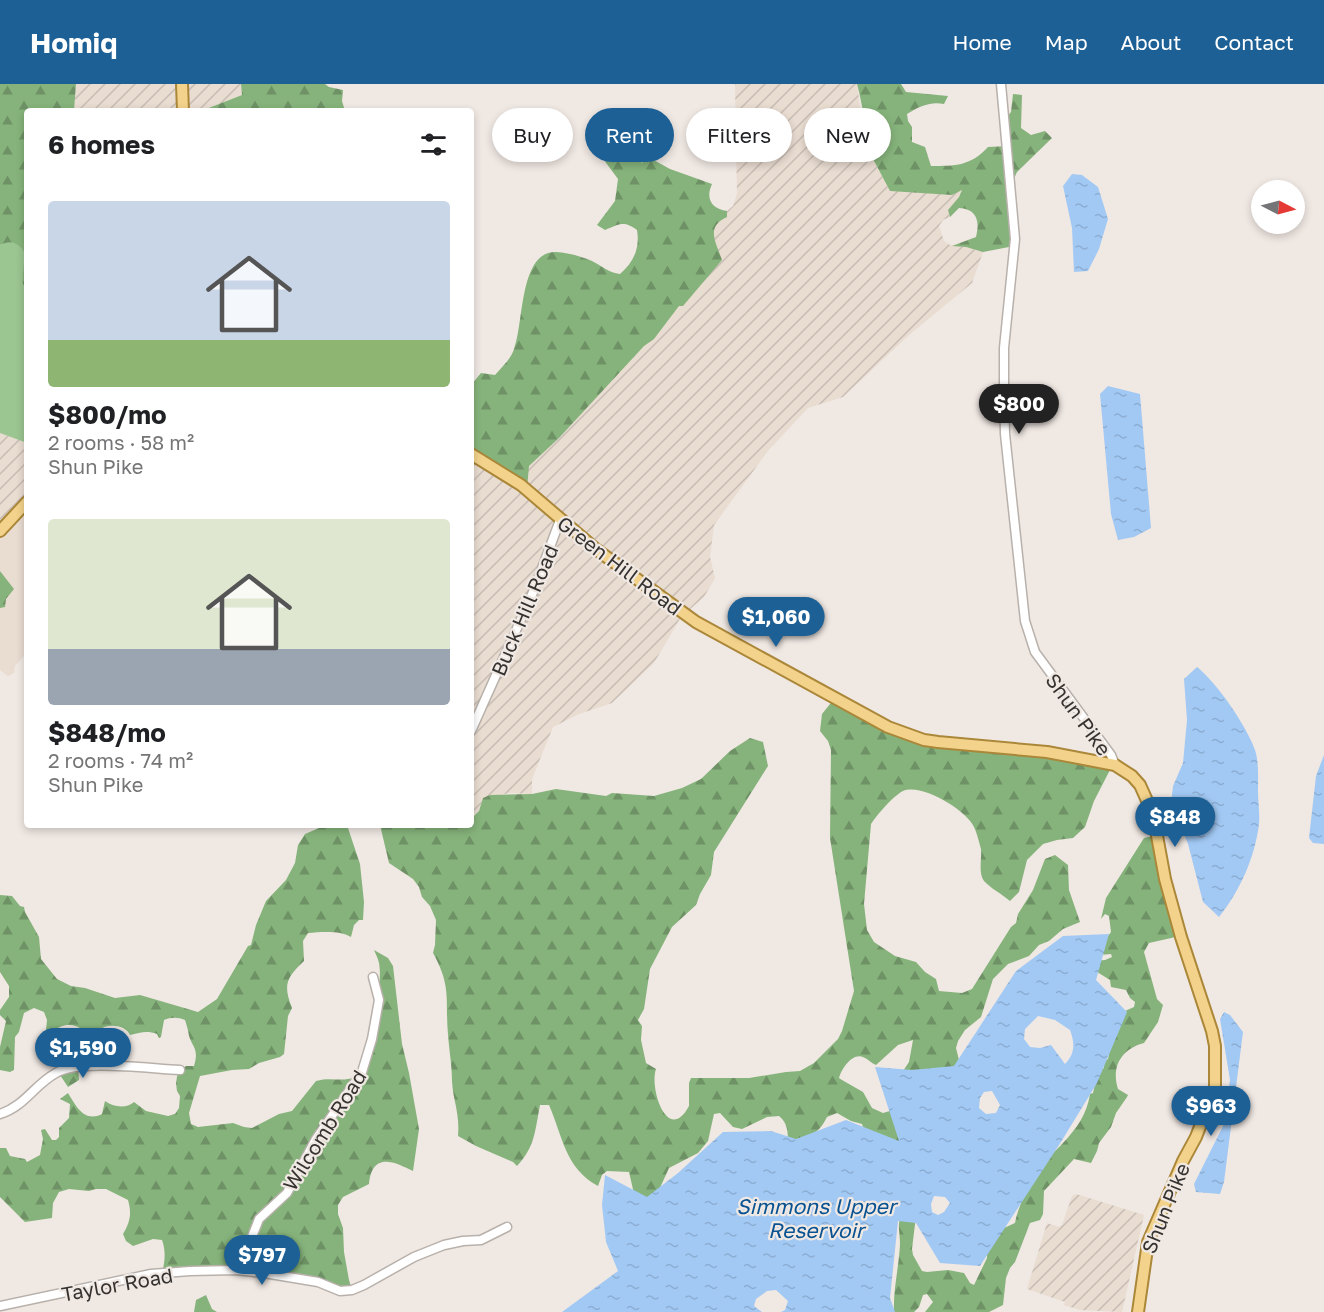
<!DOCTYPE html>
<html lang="en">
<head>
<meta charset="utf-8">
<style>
	body { margin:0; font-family:"Golos Text",sans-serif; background:#f2f2f2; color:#202124; height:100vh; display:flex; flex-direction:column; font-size:22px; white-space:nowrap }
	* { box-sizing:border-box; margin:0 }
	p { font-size:20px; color:#757577 }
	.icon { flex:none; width:33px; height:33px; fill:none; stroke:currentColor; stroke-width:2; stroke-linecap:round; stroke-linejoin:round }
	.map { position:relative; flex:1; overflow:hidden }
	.details { position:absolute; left:24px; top:24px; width:450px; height:720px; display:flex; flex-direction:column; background:#fff; border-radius:6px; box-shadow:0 3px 9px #0003 }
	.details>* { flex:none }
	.banner { position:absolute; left:492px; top:24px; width:570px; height:54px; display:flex; gap:12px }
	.needle { width:39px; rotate:96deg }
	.buttons { position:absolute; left:1251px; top:96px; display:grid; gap:12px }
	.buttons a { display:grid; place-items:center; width:54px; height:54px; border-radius:50%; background:#fff; box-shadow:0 3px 9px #0003; font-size:30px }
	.price { position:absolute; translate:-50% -51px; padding:0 14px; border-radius:21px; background:#1d6095; color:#fff; font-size:20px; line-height:39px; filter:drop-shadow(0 2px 3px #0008) }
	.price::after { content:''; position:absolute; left:50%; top:36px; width:18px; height:14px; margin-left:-9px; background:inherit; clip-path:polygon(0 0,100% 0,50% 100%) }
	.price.on { background:#222; color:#fff }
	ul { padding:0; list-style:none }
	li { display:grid; align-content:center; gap:12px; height:318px; padding:0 24px }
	li span { display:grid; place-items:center; height:186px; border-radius:6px; color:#555 }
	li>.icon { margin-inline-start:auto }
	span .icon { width:108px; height:108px; fill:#fffc; stroke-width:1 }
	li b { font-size:26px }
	h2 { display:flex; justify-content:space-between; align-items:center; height:72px; padding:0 24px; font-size:26px }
	.pill { padding:0 21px; border-radius:27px; background:#fff; box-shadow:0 3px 9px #0003; font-size:21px; line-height:54px }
	.pill.on { background:#1d6095; color:#fff }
	header { display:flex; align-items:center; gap:36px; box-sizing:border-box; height:84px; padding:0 30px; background:#1d6095; color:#fff }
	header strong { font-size:28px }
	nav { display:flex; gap:33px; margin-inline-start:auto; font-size:21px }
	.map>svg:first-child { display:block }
</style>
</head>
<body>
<header>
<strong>Homiq</strong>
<nav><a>Home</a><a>Map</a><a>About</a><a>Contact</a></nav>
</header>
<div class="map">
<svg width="1324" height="1228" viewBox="0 0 1324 1228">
	<defs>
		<pattern id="industrial-furrows" width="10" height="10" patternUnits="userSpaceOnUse" patternTransform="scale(1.5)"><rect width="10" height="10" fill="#e9dcd1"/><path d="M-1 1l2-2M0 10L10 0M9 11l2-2" fill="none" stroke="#c8bdb4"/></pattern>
		<pattern id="forest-firs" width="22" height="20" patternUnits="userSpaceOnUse" patternTransform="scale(1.5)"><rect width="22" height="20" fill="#86b37b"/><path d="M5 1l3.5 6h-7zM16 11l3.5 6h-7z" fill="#6e9265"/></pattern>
		<pattern id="water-ripples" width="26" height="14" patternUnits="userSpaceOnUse" patternTransform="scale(1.5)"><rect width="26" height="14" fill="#a2c9f4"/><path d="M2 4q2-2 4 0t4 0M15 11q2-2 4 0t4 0" fill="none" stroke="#8cadd2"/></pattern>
	</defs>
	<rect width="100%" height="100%" fill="#f0e8e3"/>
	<polygon fill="#e9dcd1" points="27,417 27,568 15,582 14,589 8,592 0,586 0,524 13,505 0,487 0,445"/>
	<g fill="url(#industrial-furrows)">
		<polygon points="76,0 241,0 242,11 201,27 74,27"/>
		<polygon points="735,0 857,0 860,23 882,55 873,75 890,107 963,105 959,113 948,126 950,133 943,136 939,142 944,157 950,161 966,163 983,168 972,199 909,251 843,313 808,324 767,368 714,441 710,473 715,494 704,513 681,533 654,579 612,619 579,630 553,643 532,695 532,710 510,709 483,714 479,727 471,735 471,369 529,382 559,354 644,261 654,255 679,222 714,153 713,144 717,137 727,133 727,127 733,122 737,110"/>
		<polygon points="0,349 27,359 27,417 0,445"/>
		<polygon points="1076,1110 1144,1131 1122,1228 1080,1226 1064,1221 1065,1218 1027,1205 1047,1139 1059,1143 1062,1141 1072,1112"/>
	</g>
	<polygon fill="#9bc591" points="7,157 17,159 26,169 22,198 27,208 27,359 0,349 0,161"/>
	<g fill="url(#forest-firs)">
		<path d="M0,0h76l-2,27h-47v181l-5,-10 3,-29c-6,-10 -14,-14 -25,-8z"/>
		<polygon points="241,0 325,0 329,3 343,6 342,17 345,27 201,27 242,11"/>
		<path d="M857,0h44l5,8 42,4 -4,8c-14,-3 -26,3 -37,10l1,7 4,6v15l13,5 6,19c24,0 40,0 57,-19l19,-1 -2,-27 6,-7 2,-18 9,1 -1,33 10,7 14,-4 7,7 -35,34 -6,13 3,61 -31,6 -17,-5 -14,-1 24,-9c4,-16 1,-28 -17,-29l-9,9 -2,-7 11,-13 3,-7 -10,5 -62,-4 -17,-32 1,-12 8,-8c-23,-24 -17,-26 -25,-55z"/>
		<path d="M601,59c22,1 28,2 41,20l3,-4 5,-1 20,11 42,15c-7,15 0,25 15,27v6c-22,10 -11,25 -5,43l-39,46h-4l-25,33 -10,7 -85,92 -30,28 -2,23 -56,-36v-68l10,-12 14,2c7,-8 16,-16 19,-26 10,-25 5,-98 42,-97 13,1 24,4 36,9 10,5 17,12 28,13 14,-12 20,-26 17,-44 -13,-10 -18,-6 -32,0l-8,-5 18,-24 3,-22 -20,-27z"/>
		<polygon points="0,487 14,505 6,515 5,523 0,524"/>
		<path d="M834,615l90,41 188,26 -18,35 -9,26 -12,11 -16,2 -14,4 -16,16 -8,32 -9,9c-7,-6 -21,-14 -26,-20 -6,-8 -2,-23 -3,-32 -2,-7 -4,-16 -7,-22 -8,-17 -52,-44 -71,-36 -10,5 -26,24 -32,33l-7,80 3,26 7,12 21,14 21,6 9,10 11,7 3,12 23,2 10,-4 39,-62 5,-4 2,-9 15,-24 12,-31 10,-4 13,10 1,25 11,32 -17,7 -14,12 -10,4 -10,11 -21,8 -15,15 -12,38 -16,13 -7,11 -2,7 3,12 -5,10 -57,10 12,-18 4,-22 -15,5 -22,20c-5,-2 -8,-6 -13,-8 -11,-4 -21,11 -24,21l3,2 21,12 9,16 11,5 10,-3 7,31 -5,10 -29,-15 -4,-12 -11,-3 -14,-8 -10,4c-9,19 -20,20 -39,27 0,-11 0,-21 -9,-28l-12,1 -25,12 -9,-2 -13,-14 -6,1 -6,27 -10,12 -29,15 -15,33 -19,-3 -6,-26 -22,-1 -5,4 -4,11c-33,-18 -35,-49 -49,-81h-9c-5,26 -5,42 -23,61l-4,-4 -37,-16 -18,-10c2,-23 -5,-35 -6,-55 0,-16 -3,-31 -4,-47 -3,-34 4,-47 -15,-81l2,-8 1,-25 -6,-14 -8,-9 -3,-10 -6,-8 -24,-16 -9,-38h91v-6l8,-8 4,-13 7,-3 42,-1 24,-5 50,7 6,-3 42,3 28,-8 19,-9 29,-28 20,-13 13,4 5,24 -54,86 -3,23 -11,19 -4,11 -24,22 -22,42 -6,40 -6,11 4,6 -1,14 5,23 10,6c-7,20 12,76 33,37v-23l2,-5h58l37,-6 14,-1 14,-8 24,-24 4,-8 12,-40 -24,-153 1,-88 -3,-9 -8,-10 2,-17z"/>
		<path d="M326,741h21l13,39 4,38 -1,18h-4l-5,5 -3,12c-11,-7 -30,-5 -43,-4l-5,8 1,20c-18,17 -21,24 -12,47l-4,8 -4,38 -4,3 -21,6 -10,6 -17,1 -32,6 -11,37 2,11 7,3 35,-4 11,4 8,1 27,-14 13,-3 24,-30c18,-5 25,3 45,-6 5,-28 23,-86 18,-112 -1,-5 -4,-10 -5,-13l14,8 5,8 9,78 7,29 10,56 -6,42c-21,-11 -41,-18 -44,13l-26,13 -5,8v9l5,14 1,24 5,28 3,10 -84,-16 -106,-1c3,-11 4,-22 0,-33l-9,-1 -20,7 -7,-5 -3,-7c7,-12 9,-20 5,-34l-22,-11h-10l-7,2 -20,-2 -10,3 -6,11 -1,15 -27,4 -25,-25v-49h6l4,8 15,3 2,3 13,-7 3,-16 -2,-9 4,-1 7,11h4l3,-3v-9l10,-10 1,-14 -10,-5 8,-6c8,13 16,30 34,21l3,-13c8,6 21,8 29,1l12,9 22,5 7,-2 4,-6 1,-12 -3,-5 -1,-8 2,-12 8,-5h8c5,-17 -1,-18 -5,-30 -1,-6 -2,-10 -4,-16 -7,-3 -14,-3 -21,0l-3,17 -2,1 -2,-4c-11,-4 -17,-1 -27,1 -4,-10 -21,-12 -30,-6l-3,15 4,5 10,3 -3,15 -30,1 1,12 -11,7 -10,-15 15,-7 -1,-12c17,-9 17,-29 -5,-28 -8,1 -12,5 -18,7l-3,-2 1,-10 -3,-8 -10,-4 -10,5 -5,19 -4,5 -1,33 -4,2 -10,-2v-23l6,-26 -6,-6v-5l9,-13v-11l-9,-14v-77l12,1 8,10 4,1 1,5 14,25 2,22 16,20 14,7 14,2 30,10 25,-3 58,17 19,-13 31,-53 3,-1 5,-20 10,-24 20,-21 9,-17 3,-18 7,-11z"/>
		<path d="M1158,751l22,101 -31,7 -5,9 13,47 6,6 -5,17 -14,21c-23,6 -33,24 -26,46l10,6 -1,2 -11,16 -5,14 -12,16 -2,8 -6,12 -17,-4 -30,32 -1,23 -3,6 -10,3 -15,39 -5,6 -4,10 -3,27 -14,7h-64l8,-10 -6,-8 -4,1 -4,12 -5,5h-20c-1,-23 5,-45 6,-68 0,-11 -3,-19 1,-29l15,1 -4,33 1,6 9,16 5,1 21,-2 16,3 6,10 4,2 13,-27v-12l4,-12 24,-11c4,-22 18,-44 31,-63 5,-6 12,-11 17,-17 14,-15 24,-29 27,-49l3,-1 5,-22 6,-3v-6l4,-3 8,-44 18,-8 1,-5 -5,-4 -4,-8 -15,-3 -1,-7 -29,-18 24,-2 7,-3 -1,-3 -11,1v-6l5,-1v-8l6,-8 -2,-16 -4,-2 -4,5 5,-21 38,-60z"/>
		<polygon points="206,1211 212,1225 217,1228 194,1228 196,1216"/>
	</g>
	<g fill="url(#water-ripples)" fill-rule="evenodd">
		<polygon points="1072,90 1082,91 1098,103 1108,135 1099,165 1088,187 1074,188 1072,144 1063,102"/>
		<polygon points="1108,302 1140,310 1151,444 1134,453 1118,456 1111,430 1100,310"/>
		<path d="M1197,583c20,16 49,58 58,83 4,12 3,28 3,41 0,11 2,22 1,33 -4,33 -19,67 -40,93l-16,-15 -15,-58 -17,-41 2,-17 10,-23 4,-43 -3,-41z"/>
		<polygon points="1324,671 1324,760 1313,759 1309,754 1316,692"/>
		<path d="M1109,850l-13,46 31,32 -30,71 -36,59 -81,124 -40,-3 -24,-40 -18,-2 -8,77 5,14h-114l4,-2 3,-9 -12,-11 -9,1 -11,8 -2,7 8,6h-200l56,-41 -12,-29 -4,-37 3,-30 42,22 31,-24 45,-41 48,-1 25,8 50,-19 53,21 -24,-74 37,3 42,-4 62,-95 47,-35zM1038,932l17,4 15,10c5,13 5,24 -5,34l-14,-19 -11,3 -10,-1 -6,-8 1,-10zM992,1007l8,14 -4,8 -10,1 -7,-6 1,-10 4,-6zM934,1112l11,1 5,6 -6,9 -6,3 -6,-3 -1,-8z"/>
		<polygon points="1224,928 1230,931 1243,948 1224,1098 1220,1110 1196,1108 1194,1100 1224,1040 1230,996 1220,935"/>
	</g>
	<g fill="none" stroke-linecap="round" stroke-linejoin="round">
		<g stroke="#b8b1ab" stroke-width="11">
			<g id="minor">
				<polyline points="1001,0 1015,155 1004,264 1004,308 1005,350 1025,537 1035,568 1111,671 1115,681"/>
				<polyline points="471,647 534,506 560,436"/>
				<path d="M0,1030c25,-8 34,-29 56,-41 25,-14 94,-4 124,-3"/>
				<polyline points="239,1186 259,1135 287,1109 316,1055 362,988 372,955 379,916 373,893"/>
				<polyline points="0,1222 151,1190 190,1187 236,1186 264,1189 318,1198 340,1207 352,1206 364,1201 414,1173 444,1161 463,1157 481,1156 507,1143"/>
			</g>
		</g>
		<g stroke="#ab8739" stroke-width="14">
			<g id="major">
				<polyline points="182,0 183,27"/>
				<polyline points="471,370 521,401 597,466 696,538 888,643 924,656 938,658 1047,668 1115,681 1132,692 1140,701 1153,730 1165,795 1181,853 1212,947 1215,962 1215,1004 1196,1053 1183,1077 1148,1158 1138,1228"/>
				<polyline points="0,447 27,418"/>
			</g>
		</g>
		<use href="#minor" stroke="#fff" stroke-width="8"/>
		<use href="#major" stroke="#f3d38b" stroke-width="10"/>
	</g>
	<g text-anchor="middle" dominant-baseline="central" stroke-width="4.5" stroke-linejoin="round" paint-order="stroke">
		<g font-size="20" fill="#353230" stroke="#f0e8e3">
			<text transform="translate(620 481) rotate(37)">Green Hill Road</text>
			<text transform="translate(524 526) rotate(-67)">Buck Hill Road</text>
			<text transform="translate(1079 630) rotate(54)">Shun Pike</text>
			<text transform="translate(324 1046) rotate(-58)">Wilcomb Road</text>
			<text transform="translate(1165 1124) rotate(-68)">Shun Pike</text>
			<text transform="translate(117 1200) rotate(-10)">Taylor Road</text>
		</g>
		<g font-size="21" font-style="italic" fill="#095392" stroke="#f0e8e3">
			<text x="816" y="1122">Simmons Upper<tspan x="816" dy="24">Reservoir</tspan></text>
		</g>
	</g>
</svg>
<div class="buttons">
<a><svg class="needle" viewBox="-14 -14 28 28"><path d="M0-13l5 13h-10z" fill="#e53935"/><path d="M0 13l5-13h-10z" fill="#757577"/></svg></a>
</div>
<b class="price on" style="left:1019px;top:351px">$800</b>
<b class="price" style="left:776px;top:564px">$1,060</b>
<b class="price" style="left:1175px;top:764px">$848</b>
<b class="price" style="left:83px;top:995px">$1,590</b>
<b class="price" style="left:1211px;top:1053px">$963</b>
<b class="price" style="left:262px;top:1202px">$797</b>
<div class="banner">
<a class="pill">Buy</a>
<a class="pill on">Rent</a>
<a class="pill">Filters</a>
<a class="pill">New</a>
</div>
<section class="details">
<h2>6 homes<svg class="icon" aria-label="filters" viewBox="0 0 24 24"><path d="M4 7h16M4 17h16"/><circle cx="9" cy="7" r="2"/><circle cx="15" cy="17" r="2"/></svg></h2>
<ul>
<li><span style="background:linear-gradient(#c9d6e8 75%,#8fb573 0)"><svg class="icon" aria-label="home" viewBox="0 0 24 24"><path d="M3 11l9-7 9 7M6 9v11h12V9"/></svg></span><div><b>$800/mo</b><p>2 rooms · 58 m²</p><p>Shun Pike</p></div></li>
<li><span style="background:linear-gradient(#dfe7d0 70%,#9aa5b1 0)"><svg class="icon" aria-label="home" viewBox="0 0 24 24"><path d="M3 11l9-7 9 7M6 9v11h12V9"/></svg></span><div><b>$848/mo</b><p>2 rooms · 74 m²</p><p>Shun Pike</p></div></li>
</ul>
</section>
</div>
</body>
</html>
